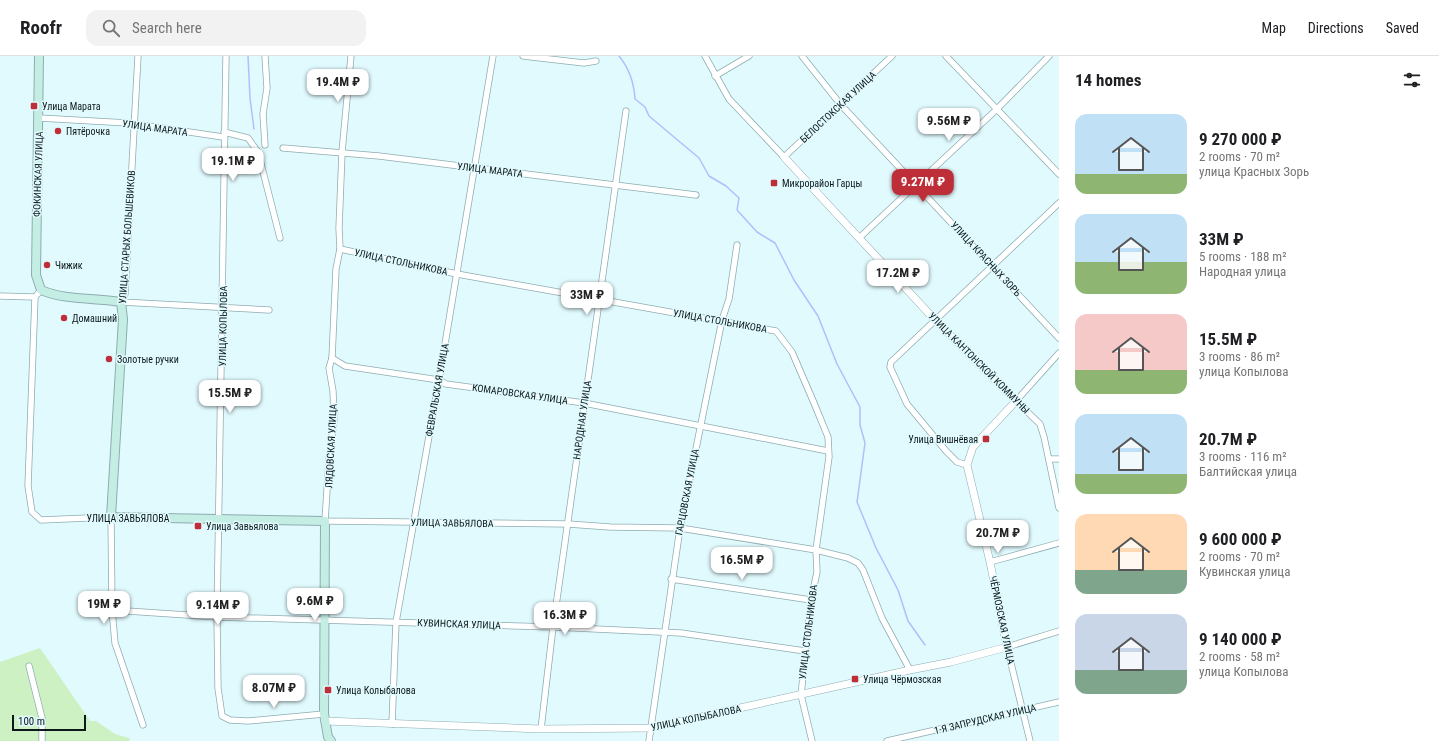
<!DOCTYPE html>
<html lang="en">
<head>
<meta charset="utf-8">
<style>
	body { margin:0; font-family:"Roboto Condensed",sans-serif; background:#f2f2f2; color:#202124; height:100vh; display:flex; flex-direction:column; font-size:15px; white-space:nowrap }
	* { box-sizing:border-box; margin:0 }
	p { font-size:13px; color:#757577 }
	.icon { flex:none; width:22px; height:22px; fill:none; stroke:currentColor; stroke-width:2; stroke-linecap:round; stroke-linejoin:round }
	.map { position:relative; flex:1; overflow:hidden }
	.drawer { display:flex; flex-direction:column; background:#fff; width:380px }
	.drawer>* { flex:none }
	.scale { position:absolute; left:12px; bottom:10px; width:74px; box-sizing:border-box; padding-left:4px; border:2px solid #0c181a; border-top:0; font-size:11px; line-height:14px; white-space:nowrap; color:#0c181a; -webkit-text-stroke:3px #e1fafe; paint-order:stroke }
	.price { position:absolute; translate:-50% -34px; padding:0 9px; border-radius:8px; background:#fff; color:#222; font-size:13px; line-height:26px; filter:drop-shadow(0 1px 2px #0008) }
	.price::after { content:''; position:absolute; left:50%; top:24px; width:12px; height:9px; margin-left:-6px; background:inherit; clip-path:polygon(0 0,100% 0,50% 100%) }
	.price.selected { background:#be2e38; color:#fff }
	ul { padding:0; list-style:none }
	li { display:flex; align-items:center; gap:12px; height:100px; padding:0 16px }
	li span { display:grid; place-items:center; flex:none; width:112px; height:80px; border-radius:12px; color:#555 }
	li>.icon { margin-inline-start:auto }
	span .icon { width:48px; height:48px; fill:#fffc; stroke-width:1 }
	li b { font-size:17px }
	h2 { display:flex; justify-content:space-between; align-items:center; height:48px; padding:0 16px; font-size:17px }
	header { display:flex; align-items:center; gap:24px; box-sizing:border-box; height:56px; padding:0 20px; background:#fff; border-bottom:1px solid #e0e0e0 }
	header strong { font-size:19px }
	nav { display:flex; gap:22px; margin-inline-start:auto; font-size:14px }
	.search { width:280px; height:36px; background:#f2f2f2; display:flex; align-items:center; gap:10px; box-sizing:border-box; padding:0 14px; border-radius:12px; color:#757577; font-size:15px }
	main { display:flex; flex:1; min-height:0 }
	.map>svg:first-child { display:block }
</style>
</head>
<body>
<header>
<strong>Roofr</strong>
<div class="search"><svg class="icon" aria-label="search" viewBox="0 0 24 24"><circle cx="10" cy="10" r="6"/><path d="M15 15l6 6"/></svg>Search here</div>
<nav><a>Map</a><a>Directions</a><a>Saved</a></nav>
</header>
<main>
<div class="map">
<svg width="1059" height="685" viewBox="0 0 1059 685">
	<rect width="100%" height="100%" fill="#e1fafe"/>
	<polygon fill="#cdf1c3" points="40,592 90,665 96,665 115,678 129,682 130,685 0,685 0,606"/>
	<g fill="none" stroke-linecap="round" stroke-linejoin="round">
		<g stroke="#b3bdfd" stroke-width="1.5">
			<polyline points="248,0 250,42 254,73"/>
			<path d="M619,0c10,12 15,27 16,43l10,8 4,9 50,42 10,18 17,10 13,12 -2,12 20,22 18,11 19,37 24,36 19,48 23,43v18l5,18 -8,59 19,46 22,42 10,31 17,24"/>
		</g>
		<g stroke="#8eacb1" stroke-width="7">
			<g id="minor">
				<polyline points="138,0 125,238 121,246 269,254"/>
				<polyline points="226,0 217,561 218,632 222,660 230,664 248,665 324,658"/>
				<polyline points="265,0 267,32 263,58 265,89"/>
				<polyline points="351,0 342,96 339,172 340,193 336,213 332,302 329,312 333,335 334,364 329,403 325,465 568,468 610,471 680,472 816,494 848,502 858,507 863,514 882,562 910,614"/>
				<polyline points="523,0 584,7 596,5"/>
				<polyline points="705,0 729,43 784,101 892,0"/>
				<polyline points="802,0 841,49 1059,282"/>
				<polyline points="946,0 1059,118"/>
				<polyline points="715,20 749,0"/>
				<polyline points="39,62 128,67 223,81"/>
				<polyline points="224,76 248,82 258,96 280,182"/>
				<polyline points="283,92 379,100 696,139"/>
				<polyline points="859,182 996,54 1049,0"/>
				<polyline points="340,193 457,218 776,275 792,296 814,347 828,381 829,401 816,494 817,516 811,544 801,639 812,685"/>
				<polyline points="0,240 35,241 41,234"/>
				<polyline points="35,241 28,430 32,456 41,464 111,461 112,554 115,587 143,669"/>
				<polyline points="1059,297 1016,345 1040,368 1044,381 1059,452"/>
				<polyline points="332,302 345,310 439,324 446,328 584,347 828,395"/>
				<polyline points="1049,403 1059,403"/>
				<polyline points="967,409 957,406 946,395 907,348 890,311 891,306 1059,147"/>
				<polyline points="990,506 1059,487"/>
				<polyline points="671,523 811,544"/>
				<polyline points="112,554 217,561 553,571 681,577 805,595"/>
				<polyline points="29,610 42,662 42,685"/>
				<polyline points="392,668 396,566 439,324 493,0"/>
				<polyline points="541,673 553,571 626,55"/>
				<polyline points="649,685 680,472 722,264 729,243 737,189"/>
				<polyline points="887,685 1059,646"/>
				<polyline points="1030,685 1007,591 1059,575"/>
			</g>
		</g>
		<g stroke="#8eacb1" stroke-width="8">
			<polyline id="tertiary" points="325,665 541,673 650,672 910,614 951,606 1007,591 990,506 967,409 973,391 1016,345 935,264 784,101"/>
		</g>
		<g stroke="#8eacb1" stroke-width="10">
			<path id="secondary" d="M39,0l-3,219 5,15c26,11 52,7 80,12l2,17 -12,198 214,4 -1,193 4,23 3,4"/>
		</g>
		<use href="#minor" stroke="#fff" stroke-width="5.5"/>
		<use href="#tertiary" stroke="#fff" stroke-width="7"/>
		<use href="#secondary" stroke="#c4eee4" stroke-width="8"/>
	</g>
	<g fill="#be2e38" stroke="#e1fafe" stroke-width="1.5">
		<rect x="30" y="46" width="8" height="8" rx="2"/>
		<circle cx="58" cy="75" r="4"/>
		<rect x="770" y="123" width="8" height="8" rx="2"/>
		<circle cx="47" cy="209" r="4"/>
		<circle cx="64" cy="262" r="4"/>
		<circle cx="109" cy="303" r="4"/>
		<rect x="982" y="379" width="8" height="8" rx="2"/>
		<rect x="194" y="466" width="8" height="8" rx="2"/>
		<rect x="851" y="619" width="8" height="8" rx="2"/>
		<rect x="324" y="630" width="8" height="8" rx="2"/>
	</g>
	<g text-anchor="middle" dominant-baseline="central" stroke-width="3" stroke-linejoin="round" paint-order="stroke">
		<g font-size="10" fill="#0c181a" stroke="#e1fafe" text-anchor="start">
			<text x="42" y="50">Улица Марата</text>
			<text x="66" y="75">Пятёрочка</text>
			<text x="782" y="127">Микрорайон Гарцы</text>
			<text x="55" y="209">Чижик</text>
			<text x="72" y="262">Домашний</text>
			<text x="117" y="303">Золотые ручки</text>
			<text x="978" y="383" text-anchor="end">Улица Вишнёвая</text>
			<text x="206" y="470">Улица Завьялова</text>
			<text x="863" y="623">Улица Чёрмозская</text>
			<text x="336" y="634">Улица Колыбалова</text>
		</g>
		<g font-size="10" fill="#0c181a" stroke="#e1fafe">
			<text transform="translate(838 51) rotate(-43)">БЕЛОСТОКСКАЯ УЛИЦА</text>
			<text transform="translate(155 72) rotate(8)">УЛИЦА МАРАТА</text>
			<text transform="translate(490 114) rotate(7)">УЛИЦА МАРАТА</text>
			<text transform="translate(38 118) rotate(-88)">ФОКИНСКАЯ УЛИЦА</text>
			<text transform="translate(127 181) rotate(-86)">УЛИЦА СТАРЫХ БОЛЬШЕВИКОВ</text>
			<text transform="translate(986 203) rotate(47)">УЛИЦА КРАСНЫХ ЗОРЬ</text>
			<text transform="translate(401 206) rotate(12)">УЛИЦА СТОЛЬНИКОВА</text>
			<text transform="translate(720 265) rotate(10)">УЛИЦА СТОЛЬНИКОВА</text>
			<text transform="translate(223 270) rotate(-89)">УЛИЦА КОПЫЛОВА</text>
			<text transform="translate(979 307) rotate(45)">УЛИЦА КАНТОНСКОЙ КОММУНЫ</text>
			<text transform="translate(437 334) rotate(-80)">ФЕВРАЛЬСКАЯ УЛИЦА</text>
			<text transform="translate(520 338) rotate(8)">КОМАРОВСКАЯ УЛИЦА</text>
			<text transform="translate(582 364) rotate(-82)">НАРОДНАЯ УЛИЦА</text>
			<text transform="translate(331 390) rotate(-87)">ЛЯДОВСКАЯ УЛИЦА</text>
			<text transform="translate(687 436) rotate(-79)">ГАРЦОВСКАЯ УЛИЦА</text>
			<text x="128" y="462">УЛИЦА ЗАВЬЯЛОВА</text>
			<text transform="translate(452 467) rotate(1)">УЛИЦА ЗАВЬЯЛОВА</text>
			<text transform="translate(1002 564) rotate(78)">ЧЁРМОЗСКАЯ УЛИЦА</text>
			<text transform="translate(459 568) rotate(2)">КУВИНСКАЯ УЛИЦА</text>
			<text transform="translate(808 576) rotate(-83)">УЛИЦА СТОЛЬНИКОВА</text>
			<text transform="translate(696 662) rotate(-12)">УЛИЦА КОЛЫБАЛОВА</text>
			<text transform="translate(985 663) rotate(-13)">1-Я ЗАПРУДСКАЯ УЛИЦА</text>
		</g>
	</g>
</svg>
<div class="scale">100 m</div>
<b class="price" style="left:338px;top:47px">19.4M ₽</b>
<b class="price" style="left:949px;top:86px">9.56M ₽</b>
<b class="price" style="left:233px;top:126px">19.1M ₽</b>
<b class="price selected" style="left:923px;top:147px">9.27M ₽</b>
<b class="price" style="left:898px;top:238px">17.2M ₽</b>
<b class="price" style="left:587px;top:260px">33M ₽</b>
<b class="price" style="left:230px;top:358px">15.5M ₽</b>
<b class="price" style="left:998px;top:498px">20.7M ₽</b>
<b class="price" style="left:742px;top:525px">16.5M ₽</b>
<b class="price" style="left:315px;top:566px">9.6M ₽</b>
<b class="price" style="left:104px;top:569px">19M ₽</b>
<b class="price" style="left:218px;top:570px">9.14M ₽</b>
<b class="price" style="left:565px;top:580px">16.3M ₽</b>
<b class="price" style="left:274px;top:653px">8.07M ₽</b>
</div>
<section class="drawer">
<h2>14 homes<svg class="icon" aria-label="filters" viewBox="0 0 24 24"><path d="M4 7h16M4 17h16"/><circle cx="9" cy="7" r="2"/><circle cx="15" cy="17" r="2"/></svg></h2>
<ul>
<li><span style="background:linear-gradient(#bfe0f5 75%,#8fb573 0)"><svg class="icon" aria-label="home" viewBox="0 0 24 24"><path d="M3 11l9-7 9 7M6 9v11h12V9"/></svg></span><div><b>9 270 000 ₽</b><p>2 rooms · 70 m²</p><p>улица Красных Зорь</p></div></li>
<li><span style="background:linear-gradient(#bfe0f5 60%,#8fb573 0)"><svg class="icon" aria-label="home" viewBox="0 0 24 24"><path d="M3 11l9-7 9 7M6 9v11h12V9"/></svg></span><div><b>33M ₽</b><p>5 rooms · 188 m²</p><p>Народная улица</p></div></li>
<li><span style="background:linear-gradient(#f6c9c9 70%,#8fb573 0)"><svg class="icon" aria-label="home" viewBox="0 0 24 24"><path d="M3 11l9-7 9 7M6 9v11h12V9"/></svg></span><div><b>15.5M ₽</b><p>3 rooms · 86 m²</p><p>улица Копылова</p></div></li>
<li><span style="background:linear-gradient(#bfe0f5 75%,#8fb573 0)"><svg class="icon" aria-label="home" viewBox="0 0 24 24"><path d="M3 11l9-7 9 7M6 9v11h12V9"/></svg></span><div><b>20.7M ₽</b><p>3 rooms · 116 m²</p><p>Балтийская улица</p></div></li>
<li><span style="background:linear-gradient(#ffd9b3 70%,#7fa58c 0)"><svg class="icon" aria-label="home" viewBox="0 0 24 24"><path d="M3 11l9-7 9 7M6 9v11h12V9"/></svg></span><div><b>9 600 000 ₽</b><p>2 rooms · 70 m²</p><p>Кувинская улица</p></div></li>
<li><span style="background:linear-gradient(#c9d6e8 70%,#7fa58c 0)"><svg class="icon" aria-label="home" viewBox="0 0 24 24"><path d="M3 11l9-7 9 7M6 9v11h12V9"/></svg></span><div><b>9 140 000 ₽</b><p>2 rooms · 58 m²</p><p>улица Копылова</p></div></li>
</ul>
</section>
</main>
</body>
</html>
